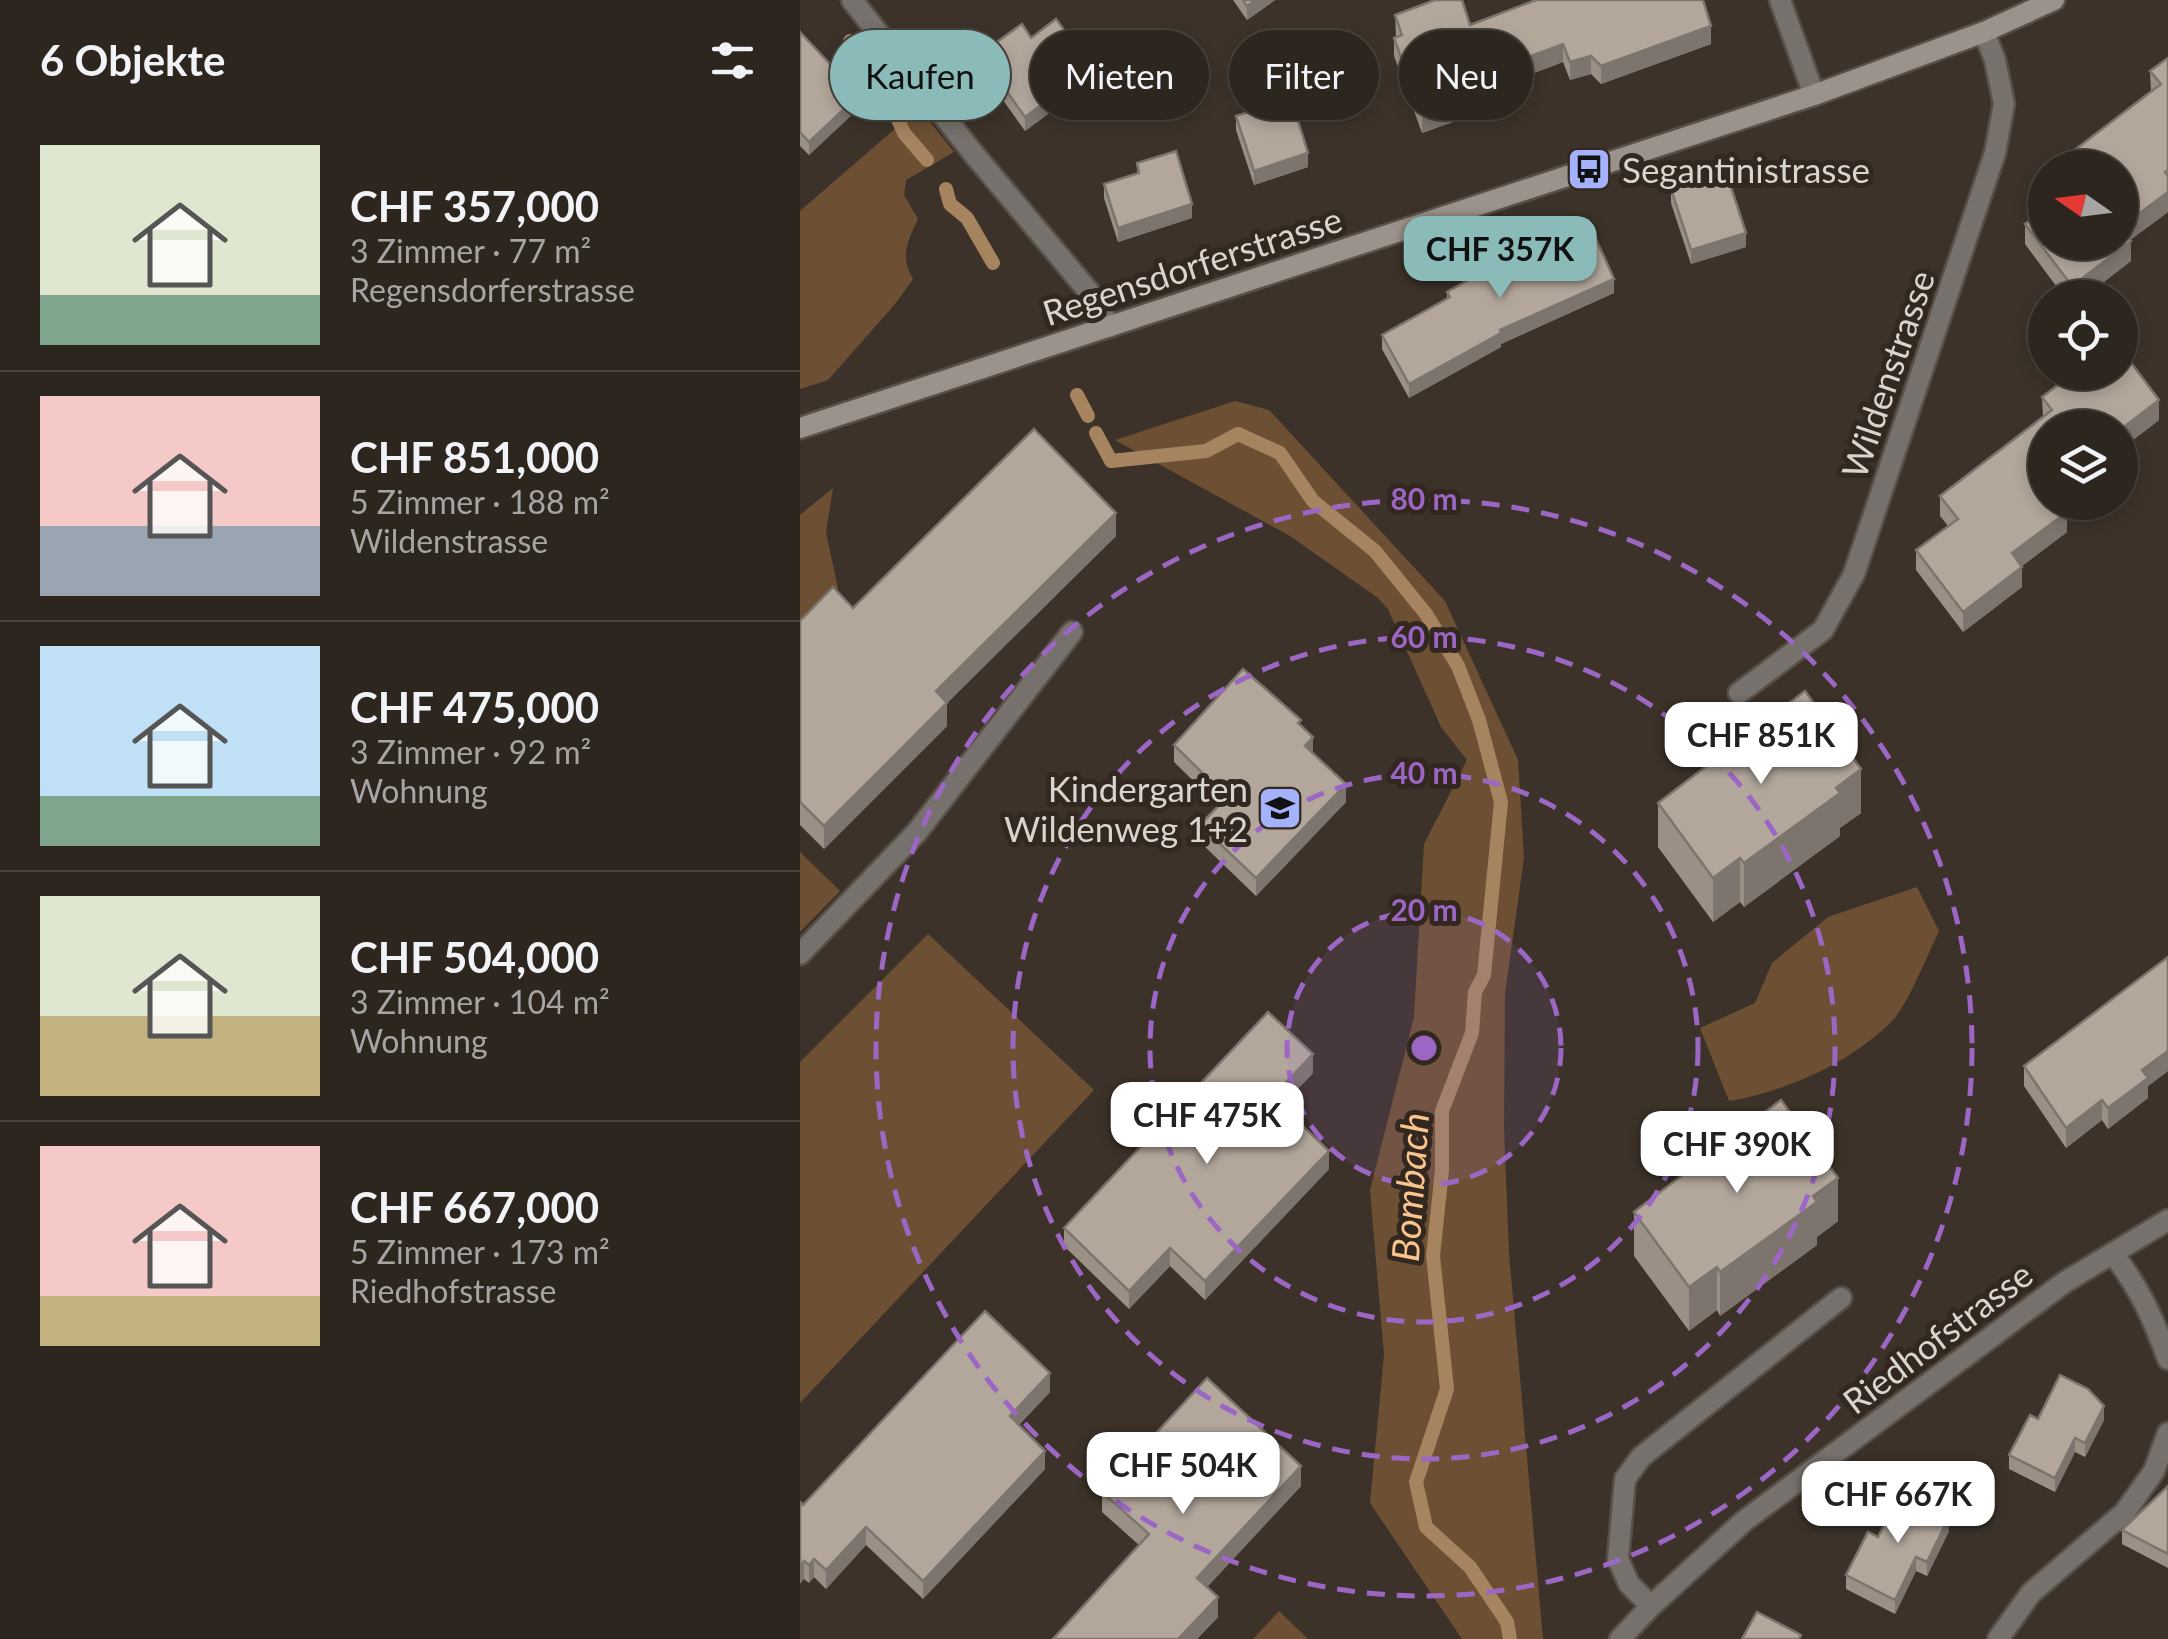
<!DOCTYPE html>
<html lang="de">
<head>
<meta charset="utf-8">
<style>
	body { margin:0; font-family:Lato,sans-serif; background:#39322c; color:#f1f3f6; height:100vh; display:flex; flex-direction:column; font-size:38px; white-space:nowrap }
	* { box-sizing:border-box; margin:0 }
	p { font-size:32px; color:#a7a5a4 }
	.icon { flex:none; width:55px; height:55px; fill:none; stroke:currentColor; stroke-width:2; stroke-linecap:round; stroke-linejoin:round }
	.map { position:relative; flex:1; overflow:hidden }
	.drawer { display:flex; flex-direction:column; background:#2d261f; width:800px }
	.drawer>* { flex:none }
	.guide { position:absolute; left:30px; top:30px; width:950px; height:90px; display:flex; gap:20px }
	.needle { width:65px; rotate:284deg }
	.controls { position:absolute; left:1228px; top:150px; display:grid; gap:20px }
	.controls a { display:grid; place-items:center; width:110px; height:110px; border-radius:50%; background:#2d261f; box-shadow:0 5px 15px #0003,0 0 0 2px #48433d; font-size:50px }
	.price { position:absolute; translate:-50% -85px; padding:0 22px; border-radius:20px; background:#fff; color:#222; font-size:32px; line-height:65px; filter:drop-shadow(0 2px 5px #0008) }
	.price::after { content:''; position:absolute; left:50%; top:60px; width:30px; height:22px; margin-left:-15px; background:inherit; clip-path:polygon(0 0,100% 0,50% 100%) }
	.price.selected { background:#8bbbb9; color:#111 }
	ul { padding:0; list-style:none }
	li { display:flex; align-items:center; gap:30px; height:250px; padding:0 40px }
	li+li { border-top:2px solid #48433d }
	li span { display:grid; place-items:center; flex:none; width:280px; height:200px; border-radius:0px; color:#555 }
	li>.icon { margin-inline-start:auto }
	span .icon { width:120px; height:120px; fill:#fffc; stroke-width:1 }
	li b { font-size:42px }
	h2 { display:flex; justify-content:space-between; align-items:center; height:120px; padding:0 40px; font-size:42px }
	.tag { padding:0 35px; border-radius:45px; background:#2d261f; box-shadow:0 5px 15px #0003,0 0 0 2px #48433d; font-size:35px; line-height:90px }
	.tag.selected { background:#8bbbb9; color:#111 }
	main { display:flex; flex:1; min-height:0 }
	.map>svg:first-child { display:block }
</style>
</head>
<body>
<main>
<section class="drawer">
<h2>6 Objekte<svg class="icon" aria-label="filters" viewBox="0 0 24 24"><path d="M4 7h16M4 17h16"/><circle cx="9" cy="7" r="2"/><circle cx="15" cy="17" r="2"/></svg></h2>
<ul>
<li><span style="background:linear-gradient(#dfe7d0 75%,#7fa58c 0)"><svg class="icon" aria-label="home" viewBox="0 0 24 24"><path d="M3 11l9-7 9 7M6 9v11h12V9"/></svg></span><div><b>CHF 357,000</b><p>3 Zimmer · 77 m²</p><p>Regensdorferstrasse</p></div></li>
<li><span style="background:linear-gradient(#f6c9c9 65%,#9aa5b1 0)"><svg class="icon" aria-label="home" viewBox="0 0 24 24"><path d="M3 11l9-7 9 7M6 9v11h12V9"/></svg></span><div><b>CHF 851,000</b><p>5 Zimmer · 188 m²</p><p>Wildenstrasse</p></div></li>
<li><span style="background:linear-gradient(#bfe0f5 75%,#7fa58c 0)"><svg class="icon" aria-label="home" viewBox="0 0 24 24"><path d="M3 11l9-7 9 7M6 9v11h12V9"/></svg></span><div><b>CHF 475,000</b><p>3 Zimmer · 92 m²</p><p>Wohnung</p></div></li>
<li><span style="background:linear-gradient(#dfe7d0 60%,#c2b280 0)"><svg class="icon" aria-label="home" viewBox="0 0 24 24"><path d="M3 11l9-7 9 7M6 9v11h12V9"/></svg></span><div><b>CHF 504,000</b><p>3 Zimmer · 104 m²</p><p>Wohnung</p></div></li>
<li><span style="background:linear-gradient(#f6c9c9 75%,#c2b280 0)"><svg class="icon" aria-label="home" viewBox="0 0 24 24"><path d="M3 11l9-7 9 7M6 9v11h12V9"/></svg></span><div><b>CHF 667,000</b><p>5 Zimmer · 173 m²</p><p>Riedhofstrasse</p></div></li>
</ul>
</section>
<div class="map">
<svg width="1368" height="1639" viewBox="0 0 1368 1639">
	<rect width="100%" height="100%" fill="#3c3229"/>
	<g fill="#6d5033">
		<path d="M119,108l35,44 -48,28 -2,15 14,24c-11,23 -18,37 -5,60l-17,24 -68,77 -28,9v-178z"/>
		<polygon points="435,401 469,410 645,601 718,760 724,858 705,994 704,1129 709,1253 743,1639 662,1639 570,1503 584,1355 570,1190 614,1017 624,844 667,760 641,727 588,609 578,598 490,536 315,440"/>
		<polygon points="33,488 26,532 38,589 0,622 0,515"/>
		<polygon points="0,852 40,891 0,932"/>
		<path d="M1117,887l22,44c-11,23 -31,73 -46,89 -42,43 -106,71 -164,81l-29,-73 55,-25 17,-40 56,-46z"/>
		<polygon points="128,934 294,1090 0,1403 0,1062"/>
		<polygon points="479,1611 508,1639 453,1639"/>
	</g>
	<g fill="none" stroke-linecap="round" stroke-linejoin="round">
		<g stroke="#a68460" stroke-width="14">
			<polyline points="50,41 58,60 91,104 104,133 127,160"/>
			<polyline points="146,189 150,204 167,218 193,263"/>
			<polyline points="277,395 288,416"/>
			<polyline points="296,433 311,461 406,451 438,434 480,453 513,501 575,551 626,614 658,666 679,720 701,802 684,975 675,992 672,1033 642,1111 642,1170 633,1256 647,1389 616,1482 626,1527 670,1567 707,1622 710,1639"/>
		</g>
		<g stroke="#584f47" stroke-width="25">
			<g id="lane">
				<polyline points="52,0 173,153 295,299 309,327"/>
				<polyline points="0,954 117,832 272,632"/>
				<path d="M1313,1254c26,33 41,66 55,105"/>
				<polyline points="851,1606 829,1584 818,1559 825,1479 841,1457 1041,1298"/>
				<polyline points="1198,1639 1231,1593 1325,1512 1354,1471 1368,1433"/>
			</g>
		</g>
		<g stroke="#584f47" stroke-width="25">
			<g id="street">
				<polyline points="980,0 1014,95"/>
				<polyline points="939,693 1023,630 1054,574 1195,153 1204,104 1195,60 1184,32"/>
				<polyline points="820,1639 851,1606 944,1521 1265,1282 1368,1220"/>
			</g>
		</g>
		<g stroke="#584f47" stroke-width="25">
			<polyline id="secondary" points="0,428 1014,95 1184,32 1254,0"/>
		</g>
		<use href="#lane" stroke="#76716c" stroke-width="20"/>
		<use href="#street" stroke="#76716c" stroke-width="20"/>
		<use href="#secondary" stroke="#9b938b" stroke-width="20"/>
	</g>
	<g fill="#9a9086">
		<polygon points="433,0 475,0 447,20"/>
		<polygon points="905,8 911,44 801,84 791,74 770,80 763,62 692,89 692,108 622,133 594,56 594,38 596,37 595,15 670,25"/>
		<polygon points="0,32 59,108 9,155 0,146"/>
		<polygon points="231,38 287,75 268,89 268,99 225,131 180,68 180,54"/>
		<polygon points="1368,58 1368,212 1330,240 1331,261 1283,298 1265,298 1225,244 1225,224 1245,242 1351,92 1350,71"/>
		<polygon points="436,116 508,167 454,185 436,130"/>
		<polygon points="337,163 392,218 318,242 304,198 304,184 337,174"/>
		<polygon points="871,189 946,247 891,264 871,203"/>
		<polygon points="647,292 814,293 701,344 701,347 609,398 582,349 582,335 647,299"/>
		<polygon points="1242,397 1359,420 1320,450 1320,428 1266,511 1267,532 1222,566 1222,587 1163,632 1116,570 1116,550 1148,526 1140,516 1140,496 1243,418"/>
		<polygon points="316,536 147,703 147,726 24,849 0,825 0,621"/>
		<polygon points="501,726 513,754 546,802 456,896 400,842 400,825 419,806 374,762 374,745"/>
		<polygon points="858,803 1061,813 1040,828 1040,836 944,907 940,902 913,922 858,847"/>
		<polygon points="1368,957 1368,1071 1348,1086 1348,1098 1308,1129 1302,1120 1266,1148 1224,1086 1224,1066"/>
		<polygon points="513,1073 481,1106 529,1169 405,1300 370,1266 329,1309 264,1246 264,1228"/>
		<polygon points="834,1212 1038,1221 1017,1237 1017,1245 920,1316 917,1310 889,1331 834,1256"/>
		<polygon points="250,1392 219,1425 245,1469 123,1599 66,1545 26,1589 14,1577 9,1583 4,1579 3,1505"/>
		<polygon points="1238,1419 1304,1420 1285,1457 1275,1452 1255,1492 1209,1469 1209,1455"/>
		<polygon points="501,1486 407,1587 418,1617 397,1639 253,1639 339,1545 302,1512 302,1492"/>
		<polygon points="1368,1486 1368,1568 1322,1544 1322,1530"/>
		<polygon points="1149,1531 1127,1576 1116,1571 1095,1614 1046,1589 1046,1575 1078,1537"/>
	</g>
	<g fill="#7d756d">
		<polygon points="456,0 475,0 447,20 447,6"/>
		<polygon points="911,26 911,44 801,84 801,66"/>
		<polygon points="763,44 763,62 686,91 686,73"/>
		<polygon points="791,56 791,74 770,80 770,62"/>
		<polygon points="287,61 287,75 268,89 268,99 225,131 225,117 264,78"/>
		<polygon points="692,90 692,108 622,133 622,115"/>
		<polygon points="59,95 59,108 9,155 9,142"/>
		<polygon points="508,153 508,167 454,185 454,171"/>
		<polygon points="1368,192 1368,212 1321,247 1321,227"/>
		<polygon points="392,204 392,218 318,242 318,228"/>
		<polygon points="946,233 946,247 891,264 891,250"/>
		<polygon points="1331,241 1331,261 1283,298 1272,298 1272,286"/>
		<polygon points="814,279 814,293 701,344 701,347 609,398 609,384 700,330"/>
		<polygon points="1359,400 1359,420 1320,450 1320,430"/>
		<polygon points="1256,502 1277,502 1256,518"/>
		<polygon points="1267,512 1267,532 1212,573 1212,553"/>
		<polygon points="316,513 316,536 147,703 147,726 24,849 24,826 136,691"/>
		<polygon points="1222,567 1222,587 1163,632 1163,612"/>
		<polygon points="513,737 513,755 505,746"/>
		<polygon points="1061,769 1061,813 1040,828 1040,836 944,907 944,863"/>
		<polygon points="546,784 546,802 456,896 456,878"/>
		<polygon points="940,858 940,902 913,922 913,878"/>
		<polygon points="1368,1051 1368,1071 1348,1086 1348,1098 1308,1129 1308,1108 1342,1070"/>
		<polygon points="513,1054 513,1073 472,1116 472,1097"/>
		<polygon points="1302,1100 1302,1120 1266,1148 1266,1128"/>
		<polygon points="529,1151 529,1169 405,1300 405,1281"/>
		<polygon points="1038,1178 1038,1221 1017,1237 1017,1245 920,1316 920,1272"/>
		<polygon points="370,1248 370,1266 329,1309 329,1291"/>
		<polygon points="917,1267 917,1310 889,1331 889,1287"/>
		<polygon points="250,1373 250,1392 210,1434 210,1416"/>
		<polygon points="1304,1406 1304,1420 1285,1457 1285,1443"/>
		<polygon points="1275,1438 1275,1452 1255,1492 1255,1478"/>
		<polygon points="245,1451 245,1469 123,1599 123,1581"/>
		<polygon points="501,1466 501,1486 397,1598 397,1578"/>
		<polygon points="1149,1517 1149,1531 1127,1576 1127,1562"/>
		<polygon points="66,1527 66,1545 26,1589 26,1570"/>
		<polygon points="1116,1557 1116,1571 1095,1614 1095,1600"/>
		<polygon points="14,1559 14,1577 9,1583 9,1565"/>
		<polygon points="4,1561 4,1579 0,1584 0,1566"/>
		<polygon points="418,1597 418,1617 397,1639 378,1639"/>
	</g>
	<g fill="#b3a79c" stroke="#7d756d" stroke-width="2.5">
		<polygon points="443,0 456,0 447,6"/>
		<polygon points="635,0 662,0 670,25 736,0 903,0 911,26 801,66 791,56 770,62 763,44 686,73 692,90 622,115 594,38 602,35 595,15"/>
		<polygon points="256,19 287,61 264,78 268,85 225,117 180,54 222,24 231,38"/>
		<polygon points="0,32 59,95 9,142 0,132"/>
		<polygon points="1368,58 1368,170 1365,172 1368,176 1368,192 1321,227 1331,241 1272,286 1225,224 1245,209 1245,242 1320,242 1320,168 1251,168 1361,84 1350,71"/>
		<polygon points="491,98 508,153 454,171 436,116"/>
		<polygon points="376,151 392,204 318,228 304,184 339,173 337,163"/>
		<polygon points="926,172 946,233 891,250 871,189"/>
		<polygon points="788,221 814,279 700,330 701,333 609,384 582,335 650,297 647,292 707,258"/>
		<polygon points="1320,348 1359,400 1320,430 1320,428 1245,428 1245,502 1260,502 1267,512 1212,553 1222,567 1163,612 1116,550 1158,519 1140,496 1252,410 1242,397 1275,372 1320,372"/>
		<polygon points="234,429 316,513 136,691 147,703 24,826 0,802 0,621 33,587 53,608"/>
		<polygon points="443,669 501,720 498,723 513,737 505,746 546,784 456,878 400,825 427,797 374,745"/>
		<polygon points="1005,691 1061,769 1036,788 1040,793 944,863 940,858 913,878 858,803"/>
		<polygon points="1368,957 1368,1051 1342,1070 1348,1078 1308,1108 1302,1100 1266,1128 1224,1066"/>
		<polygon points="468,1012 513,1054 472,1097 529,1151 405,1281 370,1248 329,1291 264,1228"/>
		<polygon points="981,1100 1038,1178 1013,1196 1017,1202 920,1272 917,1267 889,1287 834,1212"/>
		<polygon points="185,1311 250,1373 210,1416 245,1451 123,1581 66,1527 26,1570 14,1559 9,1565 4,1561 0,1566 0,1502 3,1505"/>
		<polygon points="1260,1375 1288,1389 1304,1406 1285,1443 1275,1438 1255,1478 1209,1455 1230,1415 1238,1419"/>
		<polygon points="407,1378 501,1466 397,1578 418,1597 378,1639 253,1639 349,1534 302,1492"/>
		<polygon points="1368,1486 1368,1554 1322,1530"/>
		<polygon points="1101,1492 1149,1517 1127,1562 1116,1557 1095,1600 1046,1575 1068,1532 1078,1537"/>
		<polygon points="957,1612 1001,1635 999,1639 942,1639"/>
	</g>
	<circle cx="624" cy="1048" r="137" fill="#9c67c4" fill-opacity=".12"/>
	<g fill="none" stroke="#9c67c4" stroke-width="5" stroke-dasharray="18 12">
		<circle cx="624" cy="1048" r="137"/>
		<circle cx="624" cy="1048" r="274"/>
		<circle cx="624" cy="1048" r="411"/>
		<circle cx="624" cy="1048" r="548"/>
	</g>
	<defs>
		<g id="bus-square" transform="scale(2.25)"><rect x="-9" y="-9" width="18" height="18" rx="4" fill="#a4b2fc" stroke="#32281f"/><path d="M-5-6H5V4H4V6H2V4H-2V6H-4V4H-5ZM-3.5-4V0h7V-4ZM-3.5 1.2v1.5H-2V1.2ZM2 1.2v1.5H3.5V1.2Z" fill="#111"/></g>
		<g id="school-square" transform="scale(2.25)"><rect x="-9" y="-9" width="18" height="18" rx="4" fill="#a4b2fc" stroke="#32281f"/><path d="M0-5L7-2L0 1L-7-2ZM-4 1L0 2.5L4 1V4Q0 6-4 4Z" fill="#111"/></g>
	</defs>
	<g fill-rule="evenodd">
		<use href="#bus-square" x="789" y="169"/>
		<use href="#school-square" x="480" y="808"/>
	</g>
	<g text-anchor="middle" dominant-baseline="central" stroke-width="10" stroke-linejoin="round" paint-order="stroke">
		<g font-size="35" fill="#dad4ce" stroke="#32281f" text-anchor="start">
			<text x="822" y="169">Segantinistrasse</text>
			<text x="448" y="788" text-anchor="end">Kindergarten<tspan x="448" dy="40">Wildenweg 1+2</tspan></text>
		</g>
		<g font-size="35" fill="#dad4ce" stroke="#32281f">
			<text transform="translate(392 265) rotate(-18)">Regensdorferstrasse</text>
			<text transform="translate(1087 374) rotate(-71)">Wildenstrasse</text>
			<text transform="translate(1137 1337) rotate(-37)">Riedhofstrasse</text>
		</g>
		<g font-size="38" font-style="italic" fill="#fac48e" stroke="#32281f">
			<text transform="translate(609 1187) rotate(-86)">Bombach</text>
		</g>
	</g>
	<circle cx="624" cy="1048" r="15" fill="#9c67c4" stroke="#32281f" stroke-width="5"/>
	<g font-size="30" text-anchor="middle" font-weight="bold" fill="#9c67c4" stroke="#32281f" stroke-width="10" stroke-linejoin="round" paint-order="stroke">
		<text x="624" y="510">80 m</text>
		<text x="624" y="648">60 m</text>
		<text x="624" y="784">40 m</text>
		<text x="624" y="921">20 m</text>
	</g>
</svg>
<div class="controls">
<a><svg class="needle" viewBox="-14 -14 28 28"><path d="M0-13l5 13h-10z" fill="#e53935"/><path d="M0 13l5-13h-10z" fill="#a7a5a4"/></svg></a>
<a><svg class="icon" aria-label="locate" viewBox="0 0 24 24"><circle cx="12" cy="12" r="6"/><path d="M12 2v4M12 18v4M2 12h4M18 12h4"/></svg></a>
<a><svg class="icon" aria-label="layers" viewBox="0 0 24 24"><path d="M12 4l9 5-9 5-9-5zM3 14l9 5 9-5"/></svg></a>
</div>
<b class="price selected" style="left:700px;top:301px">CHF 357K</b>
<b class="price" style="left:961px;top:787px">CHF 851K</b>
<b class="price" style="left:407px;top:1167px">CHF 475K</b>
<b class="price" style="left:937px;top:1196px">CHF 390K</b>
<b class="price" style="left:383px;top:1517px">CHF 504K</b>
<b class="price" style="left:1098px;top:1546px">CHF 667K</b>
<div class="guide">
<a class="tag selected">Kaufen</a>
<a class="tag">Mieten</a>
<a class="tag">Filter</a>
<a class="tag">Neu</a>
</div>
</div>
</main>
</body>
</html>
